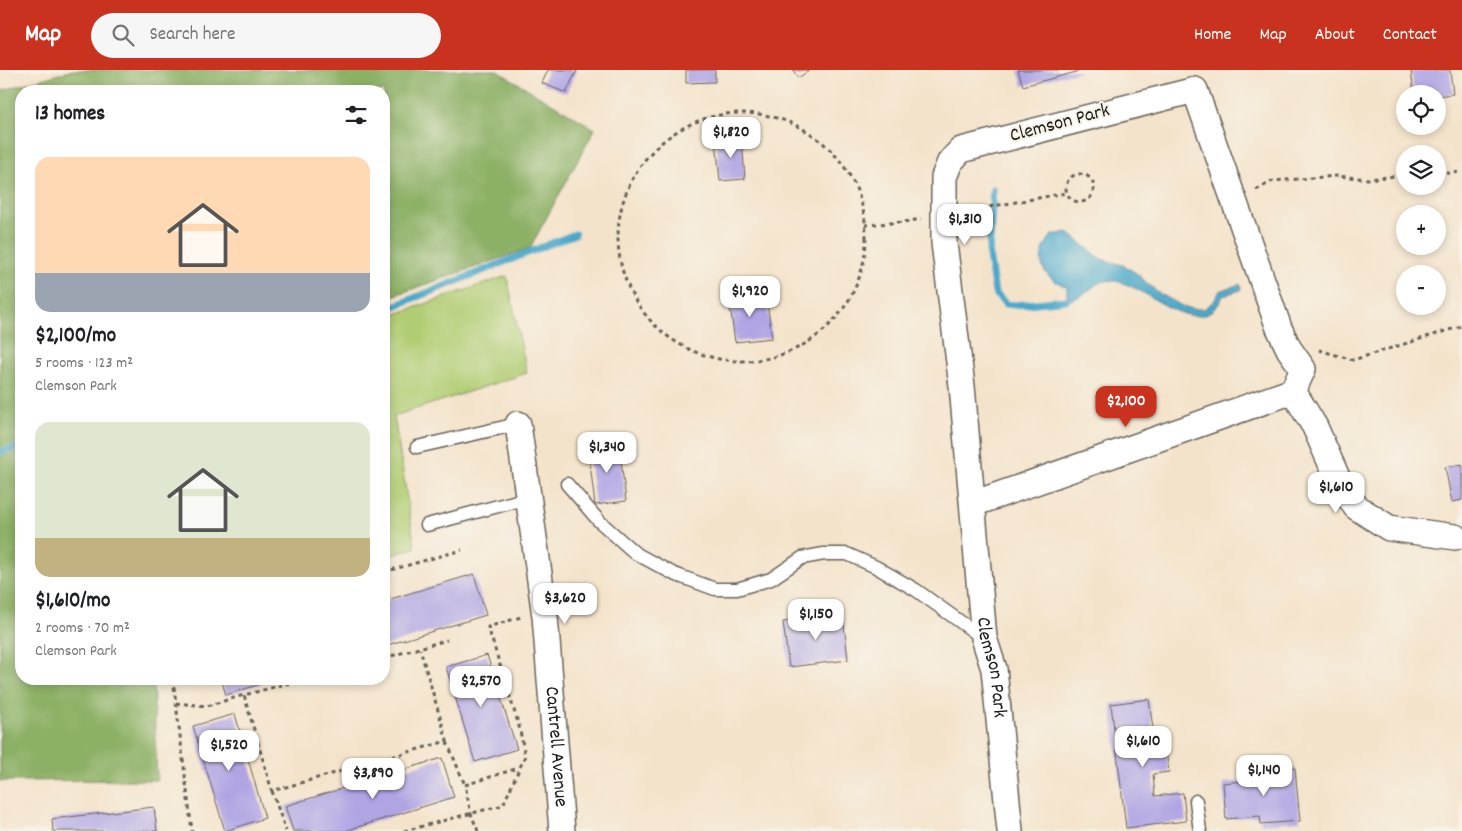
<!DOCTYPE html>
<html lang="en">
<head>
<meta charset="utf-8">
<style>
	body { margin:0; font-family:Dekko,sans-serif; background:#f6f6f6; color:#202124; height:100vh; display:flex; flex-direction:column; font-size:19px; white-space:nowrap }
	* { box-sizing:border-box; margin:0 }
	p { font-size:16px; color:#757577 }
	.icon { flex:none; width:28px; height:28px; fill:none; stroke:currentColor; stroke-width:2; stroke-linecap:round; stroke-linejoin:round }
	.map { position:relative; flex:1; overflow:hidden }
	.sheet { position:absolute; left:15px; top:15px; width:375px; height:600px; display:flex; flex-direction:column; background:#fff; border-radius:20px; box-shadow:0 2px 8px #0003 }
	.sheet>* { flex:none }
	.tools { position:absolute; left:1396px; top:15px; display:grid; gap:10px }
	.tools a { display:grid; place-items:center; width:50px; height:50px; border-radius:50%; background:#fff; box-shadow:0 2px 8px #0003; font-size:25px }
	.price { position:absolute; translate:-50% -42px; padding:0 11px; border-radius:10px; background:#fff; color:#222; font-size:16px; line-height:32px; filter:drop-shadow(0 1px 2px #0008) }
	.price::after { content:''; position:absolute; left:50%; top:30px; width:15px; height:11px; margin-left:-8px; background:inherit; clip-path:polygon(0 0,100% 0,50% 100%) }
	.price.selected { background:#c8321e; color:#fff }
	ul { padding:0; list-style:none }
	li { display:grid; align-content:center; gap:10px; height:265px; padding:0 20px }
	li span { display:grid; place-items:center; height:155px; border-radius:15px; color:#555 }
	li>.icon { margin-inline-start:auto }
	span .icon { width:90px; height:90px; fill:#fffc; stroke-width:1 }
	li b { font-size:21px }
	h2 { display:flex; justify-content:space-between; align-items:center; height:60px; padding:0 20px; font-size:21px }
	header { display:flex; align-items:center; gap:30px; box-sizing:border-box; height:70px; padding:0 25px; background:#c8321e; color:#fff }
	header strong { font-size:24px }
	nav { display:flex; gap:28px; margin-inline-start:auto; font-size:18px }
	.search { width:350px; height:45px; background:#f6f6f6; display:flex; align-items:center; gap:12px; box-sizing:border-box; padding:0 18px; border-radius:28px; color:#757577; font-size:19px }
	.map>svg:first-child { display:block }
</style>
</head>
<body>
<header>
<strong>Map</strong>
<div class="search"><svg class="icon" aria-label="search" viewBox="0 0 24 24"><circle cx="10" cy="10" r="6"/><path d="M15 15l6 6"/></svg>Search here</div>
<nav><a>Home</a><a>Map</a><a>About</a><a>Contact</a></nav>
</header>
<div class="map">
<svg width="1462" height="761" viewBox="0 0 1462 761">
	<rect width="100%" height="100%" fill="#f7f3e8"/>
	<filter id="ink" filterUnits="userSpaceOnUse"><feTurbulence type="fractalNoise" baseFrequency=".02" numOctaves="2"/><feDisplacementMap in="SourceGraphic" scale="10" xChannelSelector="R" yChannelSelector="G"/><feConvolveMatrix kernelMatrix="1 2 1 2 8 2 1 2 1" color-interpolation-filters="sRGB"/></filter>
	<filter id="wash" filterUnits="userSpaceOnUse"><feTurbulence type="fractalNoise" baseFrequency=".0096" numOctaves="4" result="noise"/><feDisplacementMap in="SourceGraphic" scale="20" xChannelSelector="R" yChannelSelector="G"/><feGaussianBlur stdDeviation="1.12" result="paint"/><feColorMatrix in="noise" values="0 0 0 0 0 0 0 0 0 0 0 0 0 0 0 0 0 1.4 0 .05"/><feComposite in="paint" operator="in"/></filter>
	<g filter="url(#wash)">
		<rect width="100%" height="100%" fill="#f4e3cb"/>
		<polygon fill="#b1cd73" stroke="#667448" points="507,206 527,303 394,346 415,478 384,487 384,248"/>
		<polygon fill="#8cb065" stroke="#546640" points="73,0 496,0 595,59 530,178 384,229 384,21 21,21 21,609 153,609 157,710 0,711 0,21"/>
		<path fill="#4ca9ca" stroke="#346273" d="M1067,162l34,27 22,6 13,8 21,19 25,14 11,3h11l10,-8 6,-10 20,-7 1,6 -17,5c-3,4 -5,10 -9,13 -30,29 -77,-33 -110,-27 -13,2 -19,18 -38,19v-13c-27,-11 -34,-28 -15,-52z"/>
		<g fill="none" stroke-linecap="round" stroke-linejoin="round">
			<g stroke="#4ca9ca" stroke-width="7">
				<polyline points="993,119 989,185 995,223 1006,234 1015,235 1067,230"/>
				<polyline points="384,240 575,164"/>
				<polyline points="0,382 21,376"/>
			</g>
		</g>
		<g id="blocks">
			<g fill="#b0a4e4">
				<polygon points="548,0 577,0 566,23 542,13"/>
				<polygon points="686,0 715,0 715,12 686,13"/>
				<polygon points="793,0 810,0 798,8"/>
				<polygon points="1018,0 1080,0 1080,1 1023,16"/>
				<polygon points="1411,0 1450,0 1453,24 1438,26 1438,24 1414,24"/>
				<polygon points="742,68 745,109 720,111 716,70"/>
				<polygon points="766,225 772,268 735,272 729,229"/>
				<polygon points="619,374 626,431 595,435 588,377"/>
				<polygon points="1462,394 1462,430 1452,432 1445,397"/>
				<polygon points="474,504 486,545 384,576 384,531"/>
				<polygon points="843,545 848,590 789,597 783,552"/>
				<polygon points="487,585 517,679 475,692 446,597"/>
				<polygon points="221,609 276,609 226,625"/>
				<polygon points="1149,629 1155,674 1165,673 1169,702 1153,704 1155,726 1183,723 1186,751 1126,758 1111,634"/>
				<polygon points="235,644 265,748 225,761 193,656"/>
				<polygon points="442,688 454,727 345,761 293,761 285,736"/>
				<polygon points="1295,698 1300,751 1261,754 1260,746 1226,749 1223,713 1255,710 1254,702"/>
				<polygon points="154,737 157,761 53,761 52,749"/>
			</g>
		</g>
	</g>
	<g filter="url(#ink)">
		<use href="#blocks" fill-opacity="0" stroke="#686259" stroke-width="1"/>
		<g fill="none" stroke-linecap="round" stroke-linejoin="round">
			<g stroke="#686259" stroke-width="15">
				<g id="service">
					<polyline points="417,377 518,354"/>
					<polyline points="567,414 599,451 635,483 674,504 715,519 737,519 771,509 802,488 824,484 847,484 876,497 916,520 983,568"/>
					<polyline points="427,455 528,428"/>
					<polyline points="1196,731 1200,761"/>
				</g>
			</g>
			<g stroke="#686259" stroke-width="28">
				<g id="minor">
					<polyline points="1293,321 1315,357 1340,414 1356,437 1389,458 1455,467"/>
					<path id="s1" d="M518,354l27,192 17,215"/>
					<path id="s2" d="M973,434l320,-113 10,-22 -14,-20 -10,-21 -84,-238 -234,60 -11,12 -6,15v66l18,143 22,252 10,31 16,162"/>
				</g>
			</g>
			<g stroke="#686259" stroke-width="3" stroke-dasharray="4 4" stroke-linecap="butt">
				<circle cx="742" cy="167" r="124"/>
				<circle cx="1080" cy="118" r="14"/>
				<polyline points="1438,104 1462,102"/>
				<polyline points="1256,120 1273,111 1337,106 1369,109 1405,105"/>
				<polyline points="966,141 1066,123"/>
				<polyline points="865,155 904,152 921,149"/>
				<polyline points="1319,280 1353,290 1462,256"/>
				<polyline points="384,502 462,480"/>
				<polyline points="384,588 447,570"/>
				<polyline points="173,609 192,761"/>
				<polyline points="305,609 244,625 272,721 447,671 420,579"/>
				<polyline points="176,633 207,636 244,625"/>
				<polyline points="447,672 465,715"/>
				<polyline points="272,721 286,761"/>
				<polyline points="404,761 503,735 525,686 519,656 488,557 521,547"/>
				<polyline points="478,761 471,744 465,715 518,698"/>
			</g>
			<use href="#service" stroke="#fff" stroke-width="12"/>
			<use href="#minor" stroke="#fff" stroke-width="25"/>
		</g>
	</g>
	<g text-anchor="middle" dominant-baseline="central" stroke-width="4.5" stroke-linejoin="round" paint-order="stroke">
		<g font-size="20" fill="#1c1c1c" stroke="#f7f3e8">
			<text transform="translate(1060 54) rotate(-15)">Clemson Park</text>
			<text stroke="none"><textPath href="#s2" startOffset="1431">Clemson Park</textPath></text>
			<text stroke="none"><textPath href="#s1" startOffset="325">Cantrell Avenue</textPath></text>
		</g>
	</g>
</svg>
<div class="tools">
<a><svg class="icon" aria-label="locate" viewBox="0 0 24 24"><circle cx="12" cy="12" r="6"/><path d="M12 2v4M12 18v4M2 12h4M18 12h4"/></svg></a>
<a><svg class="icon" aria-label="layers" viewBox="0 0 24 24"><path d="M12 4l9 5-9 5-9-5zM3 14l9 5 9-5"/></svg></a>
<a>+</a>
<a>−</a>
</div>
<b class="price" style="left:731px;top:89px">$1,820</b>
<b class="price" style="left:965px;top:176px">$1,310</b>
<b class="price" style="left:750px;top:248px">$1,920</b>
<b class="price selected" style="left:1126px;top:358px">$2,100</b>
<b class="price" style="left:607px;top:404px">$1,340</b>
<b class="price" style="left:1336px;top:444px">$1,610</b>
<b class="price" style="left:565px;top:555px">$3,620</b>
<b class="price" style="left:816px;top:571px">$1,150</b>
<b class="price" style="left:481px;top:638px">$2,570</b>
<b class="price" style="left:1143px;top:698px">$1,610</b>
<b class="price" style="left:229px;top:702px">$1,520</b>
<b class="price" style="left:1264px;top:727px">$1,140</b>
<b class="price" style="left:373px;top:730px">$3,890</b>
<section class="sheet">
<h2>13 homes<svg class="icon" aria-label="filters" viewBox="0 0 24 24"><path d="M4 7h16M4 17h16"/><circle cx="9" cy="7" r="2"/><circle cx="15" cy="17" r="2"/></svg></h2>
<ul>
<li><span style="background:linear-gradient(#ffd9b3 75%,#9aa5b1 0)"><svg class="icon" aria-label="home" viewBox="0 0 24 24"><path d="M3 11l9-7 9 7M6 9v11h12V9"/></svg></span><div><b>$2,100/mo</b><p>5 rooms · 123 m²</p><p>Clemson Park</p></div></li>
<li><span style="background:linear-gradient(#dfe7d0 75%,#c2b280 0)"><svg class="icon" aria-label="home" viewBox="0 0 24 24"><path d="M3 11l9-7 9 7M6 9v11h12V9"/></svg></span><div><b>$1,610/mo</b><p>2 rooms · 70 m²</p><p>Clemson Park</p></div></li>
</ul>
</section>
</div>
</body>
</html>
